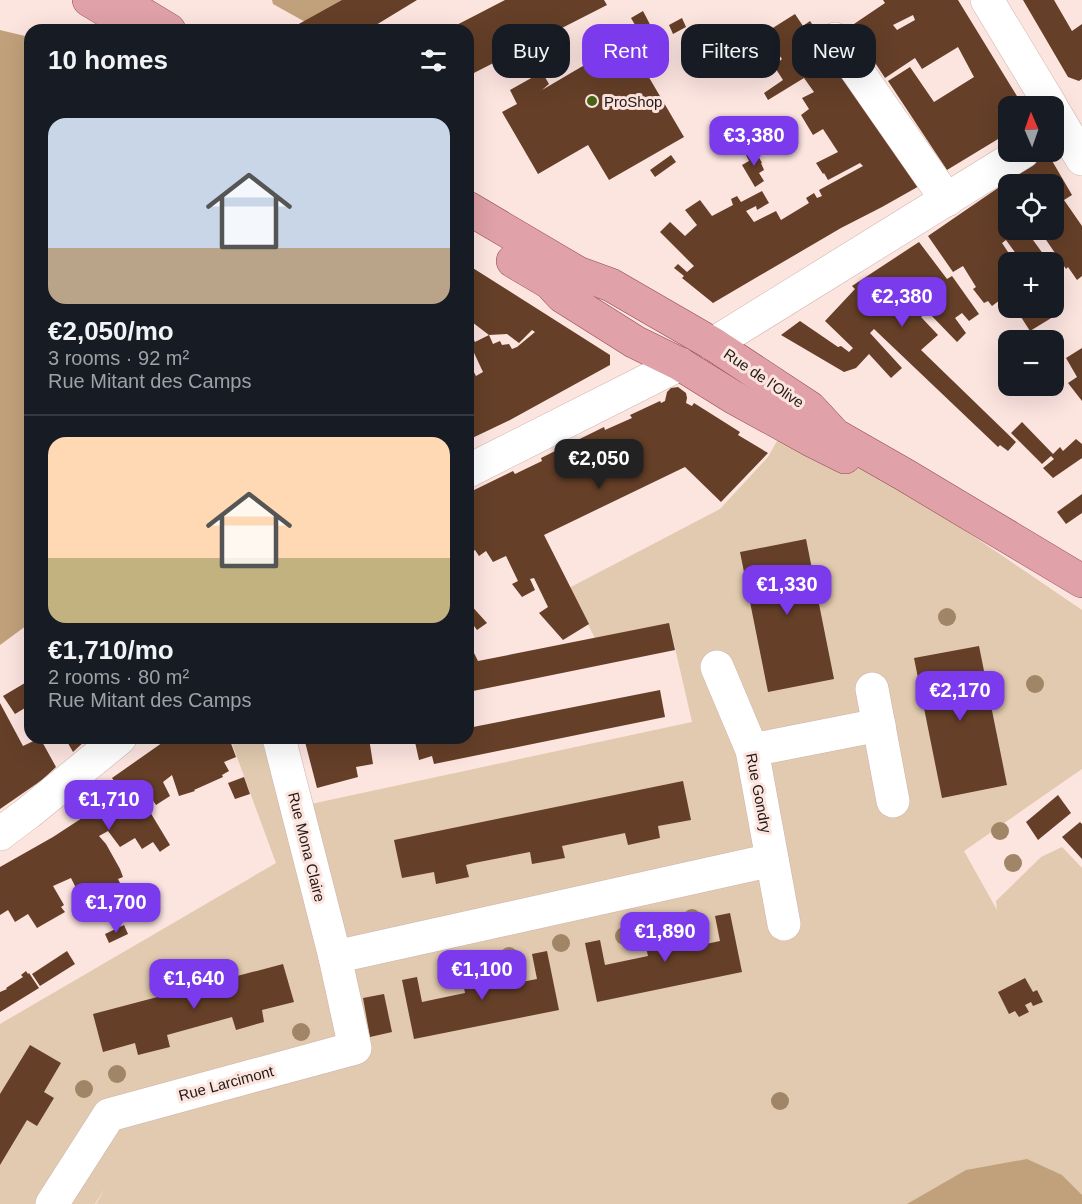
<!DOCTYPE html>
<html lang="en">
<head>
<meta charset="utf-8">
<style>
	body { margin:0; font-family:Arial,sans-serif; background:#242831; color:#f1f3f6; height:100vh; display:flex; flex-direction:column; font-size:22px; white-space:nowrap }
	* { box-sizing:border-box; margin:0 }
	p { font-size:20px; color:#9ea1a6 }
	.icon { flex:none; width:33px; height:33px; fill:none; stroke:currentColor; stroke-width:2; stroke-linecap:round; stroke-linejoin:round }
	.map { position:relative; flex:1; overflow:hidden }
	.details { position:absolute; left:24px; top:24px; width:450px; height:720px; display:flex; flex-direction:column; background:#171b24; border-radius:18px; box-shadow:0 6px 24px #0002 }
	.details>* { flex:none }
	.guide { position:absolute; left:492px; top:24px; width:500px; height:54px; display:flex; gap:12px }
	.needle { width:39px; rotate:358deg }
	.controls { position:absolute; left:998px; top:96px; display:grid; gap:12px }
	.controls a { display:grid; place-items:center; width:66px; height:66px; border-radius:12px; background:#171b24; box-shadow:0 6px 24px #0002; font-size:30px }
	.price { position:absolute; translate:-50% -51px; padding:0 14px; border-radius:12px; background:#7c3aed; color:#fff; font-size:20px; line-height:39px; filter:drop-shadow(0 2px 3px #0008) }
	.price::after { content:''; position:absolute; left:50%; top:36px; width:18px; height:14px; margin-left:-9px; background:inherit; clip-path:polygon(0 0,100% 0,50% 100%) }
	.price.current { background:#222; color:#fff }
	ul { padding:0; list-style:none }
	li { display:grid; align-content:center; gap:12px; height:318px; padding:0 24px }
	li+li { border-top:2px solid #363941 }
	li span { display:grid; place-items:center; height:186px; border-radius:18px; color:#555 }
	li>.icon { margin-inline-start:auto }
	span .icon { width:108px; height:108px; fill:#fffc; stroke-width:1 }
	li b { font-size:26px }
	h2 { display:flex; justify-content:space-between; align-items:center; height:72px; padding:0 24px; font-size:26px }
	.pill { padding:0 21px; border-radius:18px; background:#171b24; box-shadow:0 6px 24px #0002; font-size:21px; line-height:54px }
	.pill.current { background:#7c3aed; color:#fff }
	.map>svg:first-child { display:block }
</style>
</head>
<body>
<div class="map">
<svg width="1082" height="1204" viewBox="0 0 1082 1204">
	<rect width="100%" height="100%" fill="#fce4df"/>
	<polygon fill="#e1caaf" points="789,420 935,510 1082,610 1082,769 964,851 997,910 996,901 1041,857 1062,847 1082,868 1082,1204 96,1204 106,1187 95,1204 0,1204 0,1024 276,863 230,738 279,738 297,807 692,722 670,626 597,642 569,588 720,509 768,457"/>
	<g fill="#c1a17b">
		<polygon points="272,0 354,0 309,24 273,4"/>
		<polygon points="0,30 25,36 30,48 30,623 0,645"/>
		<polygon points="1027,1159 1062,1175 1082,1195 1082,1204 907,1204 966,1170"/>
	</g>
	<g fill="#653f28" fill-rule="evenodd">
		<polygon points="342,0 417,0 376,25 379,30 288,30"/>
		<polygon points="505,0 604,0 607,5 468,76 468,30 447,30"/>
		<path d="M883,0h75l65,106h-15v27l-61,37 -59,-89 22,-14 24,35 40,-25 -16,-30 -36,22 -7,-11 -30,20 -34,-52 34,-23zM913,15l2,5 -18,10 -4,-5z"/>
		<polygon points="1023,0 1054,0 1072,31 1082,24 1082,79 1079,81 1068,77"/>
		<polygon points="643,11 669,61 659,66 631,18"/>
		<polygon points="795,14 803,26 810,21 921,185 882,207 841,228 713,303 682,278 684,276 674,268 678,264 687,272 694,266 660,232 670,222 685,236 697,225 685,210 700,200 712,216 733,205 731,199 737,196 741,202 762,191 769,203 757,210 756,206 746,211 754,222 776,211 781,220 809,203 806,198 814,193 817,198 822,196 819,190 863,166 860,163 828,180 824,173 823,174 816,163 838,152 823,129 813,135 801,115 809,109 802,98 814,92 804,78 768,100 764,93 783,80 774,66 782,59 779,55 780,54 774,45 767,47 760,36"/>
		<polygon points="682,18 686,27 673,34 669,25"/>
		<polygon points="627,40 684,137 609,180 588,145 538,174 502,112 517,104 510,90 542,72 549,84 542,90"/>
		<polygon points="753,146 762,163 761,163 764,170 759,173 764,181 755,187 742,165 749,161 744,151"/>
		<polygon points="671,155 676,162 655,177 650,170"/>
		<path d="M1043,157l8,2 21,36 -8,5 18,26v50l-5,4 -9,-13 -2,2 -24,-35 -9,6 16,22h-27l-16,-22 -4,3 10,15 -12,9 8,9v18l-16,12 -4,-5 -4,2 -11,-14 3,-2 -13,-21 -10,6 -25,-36zM1008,184h45v46h-45z"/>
		<polygon points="919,242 947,279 952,276 979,314 969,321 962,313 955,318 966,333 957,342 928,312 921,317 938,335 921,350 1016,442 1008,451 1000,445 998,447 874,329 870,333 902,368 891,378 869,354 856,368 844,372 781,335 800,321 838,347 841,346 849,352 853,348 825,321 855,289 852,286"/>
		<path d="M468,265l142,90v10l-100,55 -42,20v-79l8,15 7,-4 -15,-32 5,-2 2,4 14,-7 -21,-16zM532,330l3,2 -18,15 -5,2 -3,-5 -7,1 -2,-4 -7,3 -4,-9 18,-1 12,9z"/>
		<polygon points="1037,308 1047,308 1053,317 1030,331 1021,317"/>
		<polygon points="1082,348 1082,401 1068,383 1077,377 1066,358"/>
		<polygon points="678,387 686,393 687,398 686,403 692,406 694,403 740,432 738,435 768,453 721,502 685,467 544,535 589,624 563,640 539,613 548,607 534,578 530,579 535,590 522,597 512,584 518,581 506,556 493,562 486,551 479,556 475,550 468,554 468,493 513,471 515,474 542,461 541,458 604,427 605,430 632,418 630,415 660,401 661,403 665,401 667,392 671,388"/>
		<polygon points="1022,422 1053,454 1060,447 1063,451 1076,439 1082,444 1082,458 1053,478 1043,468 1054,459 1051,456 1042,464 1011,433"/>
		<polygon points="1082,494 1082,513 1066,524 1057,512"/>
		<polygon points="806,539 834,679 768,692 740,552"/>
		<polygon points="468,602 487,623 477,630 471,622 468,624"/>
		<polygon points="669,623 675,650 468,692 468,641 478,661"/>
		<polygon points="979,646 1007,785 942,798 914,658"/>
		<polygon points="30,680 30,705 15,714 3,696"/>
		<polygon points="660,690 665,717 434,764 432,756 419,760 415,742 427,738 468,738 468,728"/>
		<polygon points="0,703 23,746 40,738 56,767 42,780 0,809"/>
		<polygon points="65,738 88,738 73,752"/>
		<polygon points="169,738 229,738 236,757 224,762 229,771 222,775 223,777 194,790 195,791 179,796 172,775 163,782 170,796 156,805 148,793 141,797 170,845 161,851 160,852 153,842 142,849 135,838 120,847 108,831 99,836 106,844 120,869 123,877 118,879 126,895 101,907 97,895 83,902 71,878 53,886 64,905 61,907 65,912 37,928 28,914 15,922 8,910 0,915 0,867 53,837 122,792 112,778"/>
		<polygon points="304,738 369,738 373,764 356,767 358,777 317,788"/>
		<polygon points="244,777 250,794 235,799 228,783"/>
		<polygon points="683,781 691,820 658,826 660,838 628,845 625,833 562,846 565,858 532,864 530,852 474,863 466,865 469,877 436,884 434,872 402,878 394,840"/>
		<polygon points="1058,795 1071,813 1038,840 1026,822"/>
		<polygon points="1080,822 1082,824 1082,859 1062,837"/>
		<polygon points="730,913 742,972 597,1002 585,943 600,940 605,965 648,956 642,931 672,925 677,950 720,941 715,916"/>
		<polygon points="124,925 128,934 109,943 105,934"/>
		<polygon points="67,951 75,964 40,986 32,974"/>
		<polygon points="547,951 559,1010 414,1039 402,980 417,977 422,1002 465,993 460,968 489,962 494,987 537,979 532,954"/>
		<polygon points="283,964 294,1002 262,1010 264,1022 236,1030 232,1017 167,1035 170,1047 138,1055 135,1043 103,1052 93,1014"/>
		<polygon points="26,971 28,974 29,973 39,988 0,1012 0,992 7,989 6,988 23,977 21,975"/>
		<polygon points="1025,978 1033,992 1037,990 1043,1002 1033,1006 1031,1002 1025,1005 1029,1012 1019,1017 1015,1011 1009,1014 998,992"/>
		<polygon points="384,994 392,1032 370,1037 363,998"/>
		<polygon points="30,1045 61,1063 44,1092 54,1098 37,1126 27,1120 0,1165 0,1094"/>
	</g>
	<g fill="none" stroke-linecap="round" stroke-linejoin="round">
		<g stroke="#cfb2ac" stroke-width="34">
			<g id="minor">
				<polyline points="987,0 1051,106"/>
				<polyline points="835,39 947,200"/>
				<polyline points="1053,110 1082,159"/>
				<polyline points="713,344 1023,152"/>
				<polyline points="468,471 680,364"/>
				<polyline points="717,667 752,750 784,924"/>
				<polyline points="872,689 893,801"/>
				<polyline points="752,750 879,725"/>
				<polyline points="0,834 28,813 120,738"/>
				<polyline points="335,957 772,860"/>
				<polyline points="52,1204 109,1115 355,1048 335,957 279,738"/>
			</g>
		</g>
		<g stroke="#914850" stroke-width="34">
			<g id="major">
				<polyline points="89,0 139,30"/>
				<polyline points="124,3 169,30"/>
				<polyline points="468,208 578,273 611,285 713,344 810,408 835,435 905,475 1082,581"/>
				<polyline points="513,261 550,283 562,296 635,342 680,364 733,397 813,441 845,457"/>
			</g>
		</g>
		<use href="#minor" stroke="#fff" stroke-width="33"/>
		<use href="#major" stroke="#e0a1a8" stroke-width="33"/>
	</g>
	<g fill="#a18567">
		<circle cx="947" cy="617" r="9"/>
		<circle cx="1035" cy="684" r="9"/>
		<circle cx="1000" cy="831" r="9"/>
		<circle cx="1013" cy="863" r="9"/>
		<circle cx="692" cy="918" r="9"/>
		<circle cx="624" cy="936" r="9"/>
		<circle cx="561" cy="943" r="9"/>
		<circle cx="509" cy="956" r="9"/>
		<circle cx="301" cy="1032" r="9"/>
		<circle cx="117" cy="1074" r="9"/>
		<circle cx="84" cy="1089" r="9"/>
		<circle cx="780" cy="1101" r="9"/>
	</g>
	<circle fill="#486417" stroke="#fce4df" stroke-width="2" cx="592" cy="101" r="6"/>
	<g text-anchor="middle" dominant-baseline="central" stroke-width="6" stroke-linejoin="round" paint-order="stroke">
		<g font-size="15" fill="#231917" stroke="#fce4df" text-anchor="start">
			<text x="604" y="101">ProShop</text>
		</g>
		<g font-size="15" fill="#231917" stroke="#fce4df">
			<text transform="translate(764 378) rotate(34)">Rue de l'Olive</text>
			<text transform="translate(759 793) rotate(79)">Rue Gondry</text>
			<text transform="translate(307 847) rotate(76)">Rue Mona Claire</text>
			<text transform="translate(226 1083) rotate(-15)">Rue Larcimont</text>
		</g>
	</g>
</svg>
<div class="controls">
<a><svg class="needle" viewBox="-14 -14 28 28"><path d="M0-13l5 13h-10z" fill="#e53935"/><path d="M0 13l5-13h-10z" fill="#9ea1a6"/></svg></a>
<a><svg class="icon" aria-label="locate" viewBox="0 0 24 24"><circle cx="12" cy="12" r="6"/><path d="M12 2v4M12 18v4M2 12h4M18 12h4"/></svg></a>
<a>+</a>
<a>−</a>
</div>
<b class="price" style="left:754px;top:167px">€3,380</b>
<b class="price" style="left:902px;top:328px">€2,380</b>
<b class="price current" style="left:599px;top:490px">€2,050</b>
<b class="price" style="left:787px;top:616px">€1,330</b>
<b class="price" style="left:960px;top:722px">€2,170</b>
<b class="price" style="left:109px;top:831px">€1,710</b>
<b class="price" style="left:116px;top:934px">€1,700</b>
<b class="price" style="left:665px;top:963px">€1,890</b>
<b class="price" style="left:482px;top:1001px">€1,100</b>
<b class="price" style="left:194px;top:1010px">€1,640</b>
<div class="guide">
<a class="pill">Buy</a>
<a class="pill current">Rent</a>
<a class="pill">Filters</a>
<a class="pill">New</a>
</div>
<section class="details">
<h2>10 homes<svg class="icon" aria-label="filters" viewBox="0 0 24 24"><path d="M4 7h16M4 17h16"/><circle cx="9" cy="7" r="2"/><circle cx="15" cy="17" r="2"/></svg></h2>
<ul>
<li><span style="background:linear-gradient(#c9d6e8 70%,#b9a48a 0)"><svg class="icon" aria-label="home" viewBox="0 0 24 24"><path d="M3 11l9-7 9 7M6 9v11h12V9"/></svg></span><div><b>€2,050/mo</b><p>3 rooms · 92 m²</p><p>Rue Mitant des Camps</p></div></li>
<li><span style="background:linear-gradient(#ffd9b3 65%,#c2b280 0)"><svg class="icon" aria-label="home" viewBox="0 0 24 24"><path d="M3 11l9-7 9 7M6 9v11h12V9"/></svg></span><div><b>€1,710/mo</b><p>2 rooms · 80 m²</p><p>Rue Mitant des Camps</p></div></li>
</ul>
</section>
</div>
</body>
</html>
